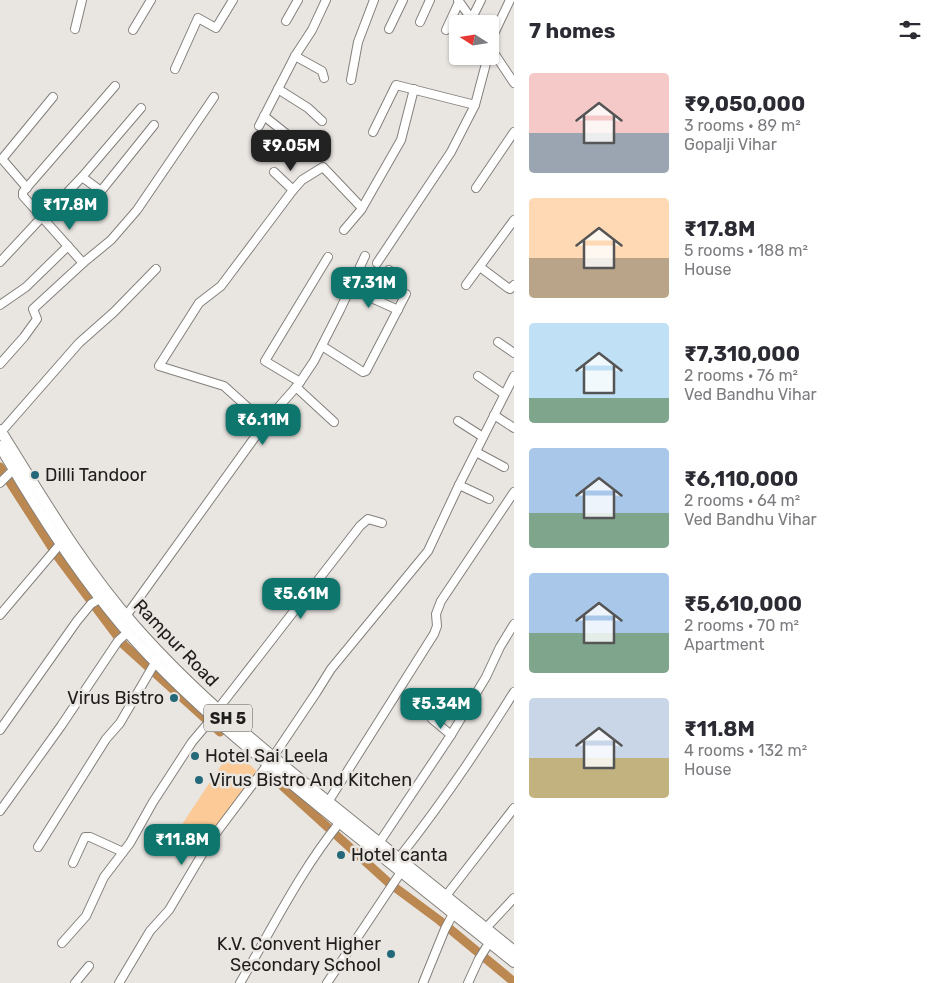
<!DOCTYPE html>
<html lang="en">
<head>
<meta charset="utf-8">
<style>
	body { margin:0; font-family:Rubik,sans-serif; background:#f2f2f3; color:#2b2b33; height:100vh; display:flex; flex-direction:column; font-size:19px; white-space:nowrap }
	* { box-sizing:border-box; margin:0 }
	p { font-size:16px; color:#7c7c81 }
	.icon { flex:none; width:28px; height:28px; fill:none; stroke:currentColor; stroke-width:2; stroke-linecap:round; stroke-linejoin:round }
	.map { position:relative; flex:1; overflow:hidden }
	.drawer { display:flex; flex-direction:column; background:#fff; width:425px }
	.drawer>* { flex:none }
	.needle { width:32px; rotate:282deg }
	.tools { position:absolute; left:449px; top:15px; display:grid; gap:10px }
	.tools a { display:grid; place-items:center; width:50px; height:50px; border-radius:5px; background:#fff; box-shadow:0 1px 4px #0004; font-size:25px }
	.price { position:absolute; translate:-50% -42px; padding:0 11px; border-radius:10px; background:#0f766e; color:#fff; font-size:16px; line-height:32px; filter:drop-shadow(0 1px 2px #0008) }
	.price::after { content:''; position:absolute; left:50%; top:30px; width:15px; height:11px; margin-left:-8px; background:inherit; clip-path:polygon(0 0,100% 0,50% 100%) }
	.price.current { background:#222; color:#fff }
	ul { padding:0; list-style:none }
	li { display:flex; align-items:center; gap:15px; height:125px; padding:0 15px }
	li span { display:grid; place-items:center; flex:none; width:140px; height:100px; border-radius:5px; color:#555 }
	li>.icon { margin-inline-start:auto }
	span .icon { width:60px; height:60px; fill:#fffc; stroke-width:1 }
	li b { font-size:21px }
	h2 { display:flex; justify-content:space-between; align-items:center; height:60px; padding:0 15px; font-size:21px }
	main { display:flex; flex:1; min-height:0 }
	.map>svg:first-child { display:block }
</style>
</head>
<body>
<main>
<div class="map">
<svg width="514" height="983" viewBox="0 0 514 983">
	<rect width="100%" height="100%" fill="#e9e5e1"/>
	<polygon fill="#fbca97" points="232,749 258,772 202,846 177,832"/>
	<g fill="none" stroke-linecap="round" stroke-linejoin="round">
		<g stroke="#bb8851" stroke-width="9">
			<polyline points="0,467 58,557 124,645 220,732"/>
			<polyline points="268,773 389,883 439,920 514,982"/>
		</g>
		<g stroke="#84807c" stroke-width="10">
			<g id="minor">
				<polyline points="458,0 475,24"/>
				<polyline points="472,18 481,0"/>
				<polyline points="286,21 298,0"/>
				<polyline points="420,22 430,0"/>
				<polyline points="75,29 82,0"/>
				<polyline points="389,29 403,0"/>
				<polyline points="133,30 151,0"/>
				<polyline points="446,30 459,2"/>
				<polyline points="490,42 510,0"/>
				<polyline points="490,47 514,83"/>
				<polyline points="295,56 322,71 324,78"/>
				<polyline points="175,69 198,18 216,28 233,0"/>
				<polyline points="351,80 358,42 374,0"/>
				<polyline points="278,89 308,108 322,121"/>
				<polyline points="264,116 294,140"/>
				<polyline points="259,126 295,56 312,30 326,0"/>
				<polyline points="373,132 396,85 475,105"/>
				<polyline points="274,172 293,190"/>
				<polyline points="82,177 101,191 154,125"/>
				<polyline points="27,188 2,159 53,97"/>
				<polyline points="476,188 514,132"/>
				<polyline points="43,218 82,177 141,108"/>
				<polyline points="344,230 361,210 401,140 414,89"/>
				<polyline points="0,262 42,217"/>
				<polyline points="83,263 111,240 137,210 214,97"/>
				<polyline points="377,263 451,152 475,105 488,56"/>
				<polyline points="480,267 508,288 510,289 514,285"/>
				<polyline points="466,285 514,220"/>
				<polyline points="350,288 398,310"/>
				<polyline points="376,300 389,270"/>
				<polyline points="0,305 26,287 68,246"/>
				<polyline points="498,342 514,353"/>
				<polyline points="322,346 363,372 366,371 406,294"/>
				<polyline points="0,364 24,337 37,319 33,309 83,263 23,196 23,192 115,86"/>
				<polyline points="478,376 504,394"/>
				<polyline points="300,382 265,361 328,257"/>
				<polyline points="296,387 334,422"/>
				<polyline points="494,415 514,428"/>
				<polyline points="458,421 483,437"/>
				<polyline points="265,423 224,386 159,366 199,303 221,286 293,190 302,180 323,167 362,208"/>
				<polyline points="1,432 79,343 114,312 156,269"/>
				<polyline points="476,452 504,467"/>
				<polyline points="0,483 14,469"/>
				<polyline points="459,485 489,499"/>
				<polyline points="0,615 61,543"/>
				<polyline points="126,616 268,419 298,385 314,361 340,310 365,256"/>
				<polyline points="218,709 360,526 368,519 382,523"/>
				<polyline points="432,719 451,735"/>
				<polyline points="0,730 77,621 91,604 101,598"/>
				<polyline points="273,757 316,693 331,669 428,551 459,485 514,376"/>
				<polyline points="328,802 434,634 437,626 436,614 441,601 514,492"/>
				<polyline points="0,811 61,726 118,641 128,632"/>
				<polyline points="379,843 451,735 486,677 500,647 514,624"/>
				<polyline points="38,847 106,739 120,723 156,661"/>
				<path d="M398,859c42,-53 80,-109 116,-167"/>
				<polyline points="73,863 85,837 90,837 123,852"/>
				<polyline points="445,897 514,808"/>
				<polyline points="486,928 514,898"/>
				<polyline points="62,943 86,916 104,877 130,843 153,802 192,742 214,716"/>
				<polyline points="75,983 89,966"/>
				<polyline points="119,983 150,931 169,910 210,841 268,764"/>
				<path d="M240,983c32,-54 60,-112 100,-161"/>
				<polyline points="327,983 401,872"/>
				<polyline points="423,983 445,929 453,914"/>
				<polyline points="468,983 479,959 489,943"/>
			</g>
		</g>
		<g stroke="#84807c" stroke-width="12">
			<g id="major">
				<path d="M0,430c42,67 82,136 135,196 58,66 127,123 196,178 61,49 122,98 183,147"/>
				<path d="M0,446c38,66 81,133 131,190 56,63 123,117 188,170 65,52 130,104 195,156"/>
			</g>
		</g>
		<use href="#minor" stroke="#fff" stroke-width="8"/>
		<use href="#major" stroke="#fff" stroke-width="10"/>
	</g>
	<g fill="#246979" stroke="#e9e5e1" stroke-width="2">
		<circle cx="35" cy="475" r="5"/>
		<circle cx="174" cy="698" r="5"/>
		<circle cx="195" cy="756" r="5"/>
		<circle cx="199" cy="780" r="5"/>
		<circle cx="341" cy="855" r="5"/>
		<circle cx="391" cy="954" r="5"/>
	</g>
	<g text-anchor="middle" dominant-baseline="central" stroke-width="5" stroke-linejoin="round" paint-order="stroke">
		<rect fill="#e9e5e1" stroke="#5c5a57" stroke-width="1" x="204" y="704.5" width="48" height="27" rx="4"/>
		<g font-size="16" font-weight="bold" fill="#1f1e1c">
			<text x="228" y="718">SH 5</text>
		</g>
		<g font-size="18" fill="#1f1e1c" stroke="#e9e5e1" text-anchor="start">
			<text x="45" y="475">Dilli Tandoor</text>
			<text x="164" y="698" text-anchor="end">Virus Bistro</text>
			<text x="205" y="756">Hotel Sai Leela</text>
			<text x="209" y="780">Virus Bistro And Kitchen</text>
			<text x="351" y="855">Hotel canta</text>
			<text x="381" y="944" text-anchor="end">K.V. Convent Higher<tspan x="381" dy="21">Secondary School</tspan></text>
		</g>
		<g font-size="18" fill="#1f1e1c" stroke="#e9e5e1">
			<text transform="translate(176 643) rotate(46)">Rampur Road</text>
		</g>
	</g>
</svg>
<div class="tools">
<a><svg class="needle" viewBox="-14 -14 28 28"><path d="M0-13l5 13h-10z" fill="#e53935"/><path d="M0 13l5-13h-10z" fill="#7c7c81"/></svg></a>
</div>
<b class="price current" style="left:291px;top:172px">₹9.05M</b>
<b class="price" style="left:70px;top:231px">₹17.8M</b>
<b class="price" style="left:369px;top:309px">₹7.31M</b>
<b class="price" style="left:263px;top:446px">₹6.11M</b>
<b class="price" style="left:301px;top:620px">₹5.61M</b>
<b class="price" style="left:441px;top:730px">₹5.34M</b>
<b class="price" style="left:182px;top:866px">₹11.8M</b>
</div>
<section class="drawer">
<h2>7 homes<svg class="icon" aria-label="filters" viewBox="0 0 24 24"><path d="M4 7h16M4 17h16"/><circle cx="9" cy="7" r="2"/><circle cx="15" cy="17" r="2"/></svg></h2>
<ul>
<li><span style="background:linear-gradient(#f6c9c9 60%,#9aa5b1 0)"><svg class="icon" aria-label="home" viewBox="0 0 24 24"><path d="M3 11l9-7 9 7M6 9v11h12V9"/></svg></span><div><b>₹9,050,000</b><p>3 rooms · 89 m²</p><p>Gopalji Vihar</p></div></li>
<li><span style="background:linear-gradient(#ffd9b3 60%,#b9a48a 0)"><svg class="icon" aria-label="home" viewBox="0 0 24 24"><path d="M3 11l9-7 9 7M6 9v11h12V9"/></svg></span><div><b>₹17.8M</b><p>5 rooms · 188 m²</p><p>House</p></div></li>
<li><span style="background:linear-gradient(#bfe0f5 75%,#7fa58c 0)"><svg class="icon" aria-label="home" viewBox="0 0 24 24"><path d="M3 11l9-7 9 7M6 9v11h12V9"/></svg></span><div><b>₹7,310,000</b><p>2 rooms · 76 m²</p><p>Ved Bandhu Vihar</p></div></li>
<li><span style="background:linear-gradient(#a9c7e8 65%,#7fa58c 0)"><svg class="icon" aria-label="home" viewBox="0 0 24 24"><path d="M3 11l9-7 9 7M6 9v11h12V9"/></svg></span><div><b>₹6,110,000</b><p>2 rooms · 64 m²</p><p>Ved Bandhu Vihar</p></div></li>
<li><span style="background:linear-gradient(#a9c7e8 60%,#7fa58c 0)"><svg class="icon" aria-label="home" viewBox="0 0 24 24"><path d="M3 11l9-7 9 7M6 9v11h12V9"/></svg></span><div><b>₹5,610,000</b><p>2 rooms · 70 m²</p><p>Apartment</p></div></li>
<li><span style="background:linear-gradient(#c9d6e8 60%,#c2b280 0)"><svg class="icon" aria-label="home" viewBox="0 0 24 24"><path d="M3 11l9-7 9 7M6 9v11h12V9"/></svg></span><div><b>₹11.8M</b><p>4 rooms · 132 m²</p><p>House</p></div></li>
</ul>
</section>
</main>
</body>
</html>
